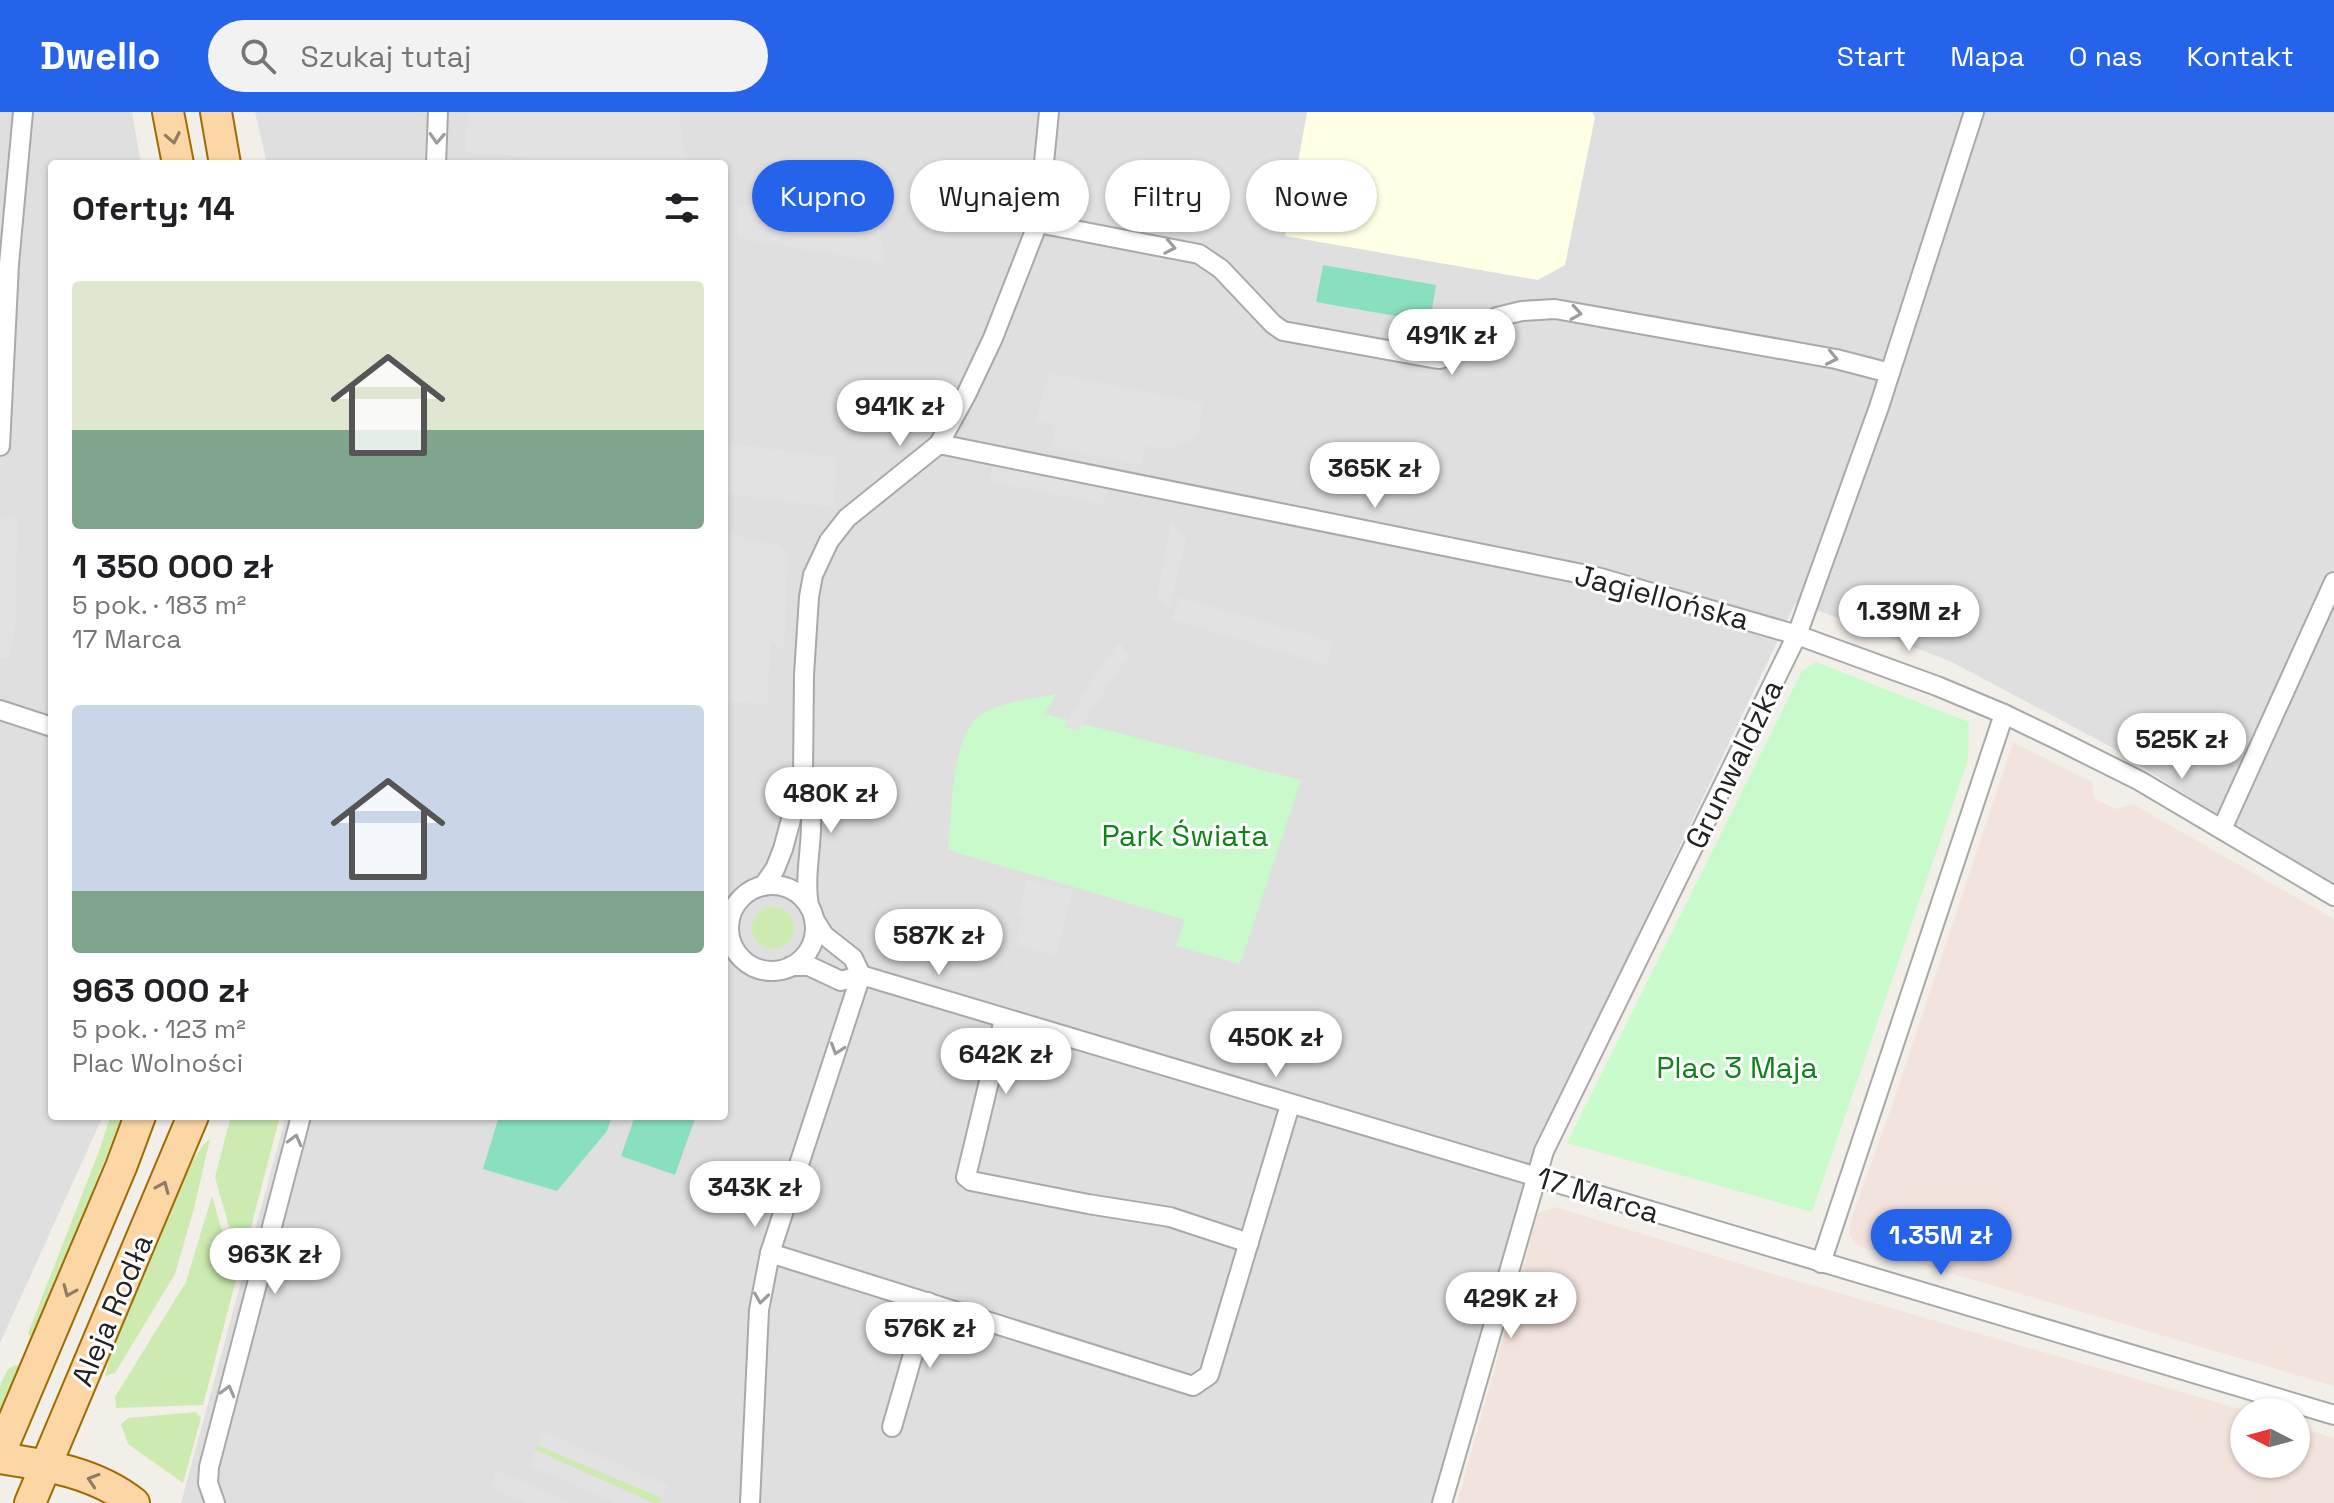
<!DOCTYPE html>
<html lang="pl">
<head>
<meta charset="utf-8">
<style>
	body { margin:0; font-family:"Space Grotesk",sans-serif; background:#f2f2f2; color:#202124; height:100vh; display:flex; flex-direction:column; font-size:30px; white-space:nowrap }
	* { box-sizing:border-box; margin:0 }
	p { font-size:26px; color:#757577 }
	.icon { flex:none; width:44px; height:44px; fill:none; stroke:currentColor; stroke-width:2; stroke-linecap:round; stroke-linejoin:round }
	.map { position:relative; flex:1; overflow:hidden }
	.side { position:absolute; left:48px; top:48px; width:680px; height:960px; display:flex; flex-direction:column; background:#fff; border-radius:8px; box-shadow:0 2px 6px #0004 }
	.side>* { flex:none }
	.hud { position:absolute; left:752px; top:48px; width:760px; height:72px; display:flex; gap:16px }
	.needle { width:52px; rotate:276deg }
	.controls { position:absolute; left:2230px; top:1286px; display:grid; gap:16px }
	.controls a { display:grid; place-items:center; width:80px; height:80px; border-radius:50%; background:#fff; box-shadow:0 2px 6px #0004; font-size:40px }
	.price { position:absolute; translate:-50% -68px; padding:0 18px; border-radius:28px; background:#fff; color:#222; font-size:26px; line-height:52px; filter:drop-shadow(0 2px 4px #0008) }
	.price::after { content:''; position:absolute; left:50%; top:48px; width:24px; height:18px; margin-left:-12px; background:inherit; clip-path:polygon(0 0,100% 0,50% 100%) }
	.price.on { background:#2563eb; color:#fff }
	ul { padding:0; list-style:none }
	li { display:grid; align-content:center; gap:16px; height:424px; padding:0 24px }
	li span { display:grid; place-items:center; height:248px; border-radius:8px; color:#555 }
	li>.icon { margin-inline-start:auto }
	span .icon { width:144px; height:144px; fill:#fffc; stroke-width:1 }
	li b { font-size:34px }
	h2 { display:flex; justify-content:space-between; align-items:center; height:96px; padding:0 24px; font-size:34px }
	.pill { padding:0 28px; border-radius:36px; background:#fff; box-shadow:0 2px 6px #0004; font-size:28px; line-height:72px }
	.pill.on { background:#2563eb; color:#fff }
	header { display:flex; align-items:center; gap:48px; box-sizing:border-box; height:112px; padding:0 40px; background:#2563eb; color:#fff }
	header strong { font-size:38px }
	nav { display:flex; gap:44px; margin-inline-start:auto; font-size:28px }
	.search { width:560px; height:72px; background:#f2f2f2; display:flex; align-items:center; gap:20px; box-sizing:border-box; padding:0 28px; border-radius:44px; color:#757577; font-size:30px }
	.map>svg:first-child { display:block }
</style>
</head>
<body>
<header>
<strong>Dwello</strong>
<div class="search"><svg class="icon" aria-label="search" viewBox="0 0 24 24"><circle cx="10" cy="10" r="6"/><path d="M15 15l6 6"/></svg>Szukaj tutaj</div>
<nav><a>Start</a><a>Mapa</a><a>O nas</a><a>Kontakt</a></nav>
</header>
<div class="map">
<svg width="2334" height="1391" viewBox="0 0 2334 1391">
	<rect width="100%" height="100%" fill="#f2efe9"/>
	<g fill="#e0dfdf">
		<polygon points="0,0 132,0 141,52 52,52 52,1004 103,1004 0,1231"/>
		<polygon points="255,0 2334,0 2334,778 2113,636 1952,550 1796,490 1532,1045 1435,1391 181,1391 286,1004 724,1004 724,52 267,52"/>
	</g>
	<polygon fill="#ffffe5" points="1307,0 1592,0 1595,5 1565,153 1538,168 1285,124"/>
	<g fill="#f3e3dd">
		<polygon points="2013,630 2092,670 2094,686 2115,697 2133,692 2334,807 2334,1274 1858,1134 1853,1129 1849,1120 1851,1108 1891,996"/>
		<polygon points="1555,1095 1767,1160 2250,1300 2244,1300 2244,1352 2296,1352 2296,1314 2334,1326 2334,1391 1457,1391 1538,1101"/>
	</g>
	<g fill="#cdebb0">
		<circle cx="773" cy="816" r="21"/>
		<polygon points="110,1004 122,1004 32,1233 28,1221 101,1034"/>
		<polygon points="231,1004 280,1004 246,1134 241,1141 234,1132 215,1065"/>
		<polygon points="210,1027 194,1097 175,1162 115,1261 105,1264 111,1240 175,1077 203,1033"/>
		<polygon points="212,1084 236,1168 203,1293 116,1296 115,1285 186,1170"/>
		<polygon points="16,1253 23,1256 0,1312 0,1274 8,1257"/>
		<polygon points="196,1300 201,1306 183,1371 128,1332 121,1312 128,1306"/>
		<polygon points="537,1333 662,1386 660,1391 653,1391 535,1338"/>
	</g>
	<g fill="#c8facc">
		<polygon points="1816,550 1969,610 1968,648 1812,1100 1567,1031 1802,559"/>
		<path d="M1057,582l-13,20 257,66 -61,184 -64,-18 9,-26 -237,-70c4,-36 2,-120 37,-138 21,-11 50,-13 72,-18z"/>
	</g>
	<g fill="#88e0be">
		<polygon points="1323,153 1436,173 1430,210 1316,190"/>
		<polygon points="499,1004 612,1004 607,1019 557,1079 483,1057"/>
		<polygon points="635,1004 696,1004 675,1063 621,1044"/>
	</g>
	<g fill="#e2e2e2">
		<polygon points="468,0 679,0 686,52 562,52 561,47 465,40"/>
		<polygon points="874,82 885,151 738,126 737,95"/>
		<polygon points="1049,261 1203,291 1198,325 1169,337 1146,334 1140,353 1051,336 1056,314 1036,309"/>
		<polygon points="727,331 837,346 834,395 724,382"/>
		<polygon points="993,352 1110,375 1103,392 990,369"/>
		<polygon points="18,404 15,514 9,546 0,546 0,407"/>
		<polygon points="1171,410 1186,424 1170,497 1157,486"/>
		<polygon points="724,419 756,430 778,432 788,442 784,539 771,529 767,592 724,589"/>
		<polygon points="1179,485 1334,530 1327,553 1172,508"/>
		<polygon points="1120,530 1129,543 1078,619 1064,615 1096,561"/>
		<polygon points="1027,768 1073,778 1056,844 1016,832 1022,806 1017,805"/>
		<polygon points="543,1320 668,1373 662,1386 537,1333"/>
		<polygon points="535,1338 653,1391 614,1391 529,1353"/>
		<polygon points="497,1358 571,1391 525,1391 490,1375"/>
	</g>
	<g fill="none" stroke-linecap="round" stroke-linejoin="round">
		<g stroke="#a9a9a9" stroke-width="22">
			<g id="street">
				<polyline points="436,52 438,0"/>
				<polyline points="1038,111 1199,142 1221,157 1273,212 1283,219 1432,246 1440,247 1450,243 1497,205 1522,199 1555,197 1836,247 1890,261"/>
				<polyline points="939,332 1597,465 1797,523 1937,574 2004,602 2058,628 2140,669 2334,784"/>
				<polyline points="0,334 9,152 23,0"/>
				<polyline points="0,598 52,615"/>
				<path d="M804,665c2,9 5,17 6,26 5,34 -7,68 -1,103"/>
				<polyline points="2222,717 2334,470"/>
				<circle cx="772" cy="816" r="43"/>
				<polyline points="763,774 775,757 783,737 803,663 804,563 809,485 813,463 829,429 847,406 939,332 966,283 993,226 1038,111 1049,0"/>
				<polyline points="814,807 824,823 853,846 861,863"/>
				<polyline points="791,854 809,854 841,869 861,863 2334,1303"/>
				<polyline points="1004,907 966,1065 971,1069 1088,1092 1170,1105 1249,1131"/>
				<polyline points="770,1141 1193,1274 1209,1263 1290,993"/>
				<polyline points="1821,1151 2004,602"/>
				<polyline points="892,1315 928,1190"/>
				<polyline points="215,1391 208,1371 209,1355 301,1004"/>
				<polyline points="750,1391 759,1198 770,1141 861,863"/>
				<polyline points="1442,1391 1544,1039 1797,523 1879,295 1974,0"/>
			</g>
		</g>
		<g stroke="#a06b00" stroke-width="34">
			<g id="primary">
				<polyline points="168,0 178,52"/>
				<polyline points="216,0 225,52"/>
				<polyline points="0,1341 121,1055 140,1004"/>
				<path d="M0,1346c47,7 96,15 134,45"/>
				<polyline points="30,1391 193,1004"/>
			</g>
		</g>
		<use href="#street" stroke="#fff" stroke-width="18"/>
		<use href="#primary" stroke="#fcd6a4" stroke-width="30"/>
	</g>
	<defs><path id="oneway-chevron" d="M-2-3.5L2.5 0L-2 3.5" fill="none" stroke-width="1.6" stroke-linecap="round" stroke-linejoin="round" transform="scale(2)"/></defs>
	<g stroke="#8f7c63">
		<use href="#oneway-chevron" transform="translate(173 26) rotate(79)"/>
		<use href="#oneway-chevron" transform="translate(163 1075) rotate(-67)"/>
		<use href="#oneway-chevron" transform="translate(69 1179) rotate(113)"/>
		<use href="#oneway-chevron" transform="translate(93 1368) rotate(-162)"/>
	</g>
	<g stroke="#9c9c9c">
		<use href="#oneway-chevron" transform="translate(437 26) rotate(93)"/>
		<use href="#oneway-chevron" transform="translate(1170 135) rotate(11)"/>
		<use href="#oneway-chevron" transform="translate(1576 201) rotate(9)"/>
		<use href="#oneway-chevron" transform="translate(1832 246) rotate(12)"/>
		<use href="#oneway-chevron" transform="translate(837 937) rotate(108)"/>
		<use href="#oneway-chevron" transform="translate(295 1028) rotate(-75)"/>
		<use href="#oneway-chevron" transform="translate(761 1186) rotate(98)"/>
		<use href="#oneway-chevron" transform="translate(228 1279) rotate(-75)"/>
	</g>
	<g text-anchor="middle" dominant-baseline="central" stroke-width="6" stroke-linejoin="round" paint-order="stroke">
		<g font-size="30" fill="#222" stroke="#fff">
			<text transform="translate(1662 485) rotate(15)">Jagiellońska</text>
			<text transform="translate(1734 652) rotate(-64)">Grunwaldzka</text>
			<text transform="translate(1598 1083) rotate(17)">17 Marca</text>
			<text transform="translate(112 1198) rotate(-67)">Aleja Rodła</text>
		</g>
		<g font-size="30" fill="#0c8416" stroke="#fff">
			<text x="1185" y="723">Park Świata</text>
			<text x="1737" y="955">Plac 3 Maja</text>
		</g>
	</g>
</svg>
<div class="controls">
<a><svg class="needle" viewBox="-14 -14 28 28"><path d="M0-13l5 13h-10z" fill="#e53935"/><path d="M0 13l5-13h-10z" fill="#757577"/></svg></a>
</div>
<b class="price" style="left:1452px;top:265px">491K zł</b>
<b class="price" style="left:900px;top:336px">941K zł</b>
<b class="price" style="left:1375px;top:398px">365K zł</b>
<b class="price" style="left:1909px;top:541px">1.39M zł</b>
<b class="price" style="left:2182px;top:669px">525K zł</b>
<b class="price" style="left:831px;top:723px">480K zł</b>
<b class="price" style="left:939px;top:865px">587K zł</b>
<b class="price" style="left:1276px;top:967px">450K zł</b>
<b class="price" style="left:1006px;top:984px">642K zł</b>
<b class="price" style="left:755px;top:1117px">343K zł</b>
<b class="price on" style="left:1941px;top:1165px">1.35M zł</b>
<b class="price" style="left:275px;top:1184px">963K zł</b>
<b class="price" style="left:1511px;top:1228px">429K zł</b>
<b class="price" style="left:930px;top:1258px">576K zł</b>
<div class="hud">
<a class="pill on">Kupno</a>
<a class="pill">Wynajem</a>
<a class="pill">Filtry</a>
<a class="pill">Nowe</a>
</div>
<section class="side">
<h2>Oferty: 14<svg class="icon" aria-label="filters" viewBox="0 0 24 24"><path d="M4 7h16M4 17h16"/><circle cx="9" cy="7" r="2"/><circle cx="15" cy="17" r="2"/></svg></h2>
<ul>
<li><span style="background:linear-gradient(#dfe7d0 60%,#7fa58c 0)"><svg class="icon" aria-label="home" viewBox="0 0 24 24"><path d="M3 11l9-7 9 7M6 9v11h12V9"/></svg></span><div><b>1 350 000 zł</b><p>5 pok. · 183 m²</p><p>17 Marca</p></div></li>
<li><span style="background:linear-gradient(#c9d6e8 75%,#7fa58c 0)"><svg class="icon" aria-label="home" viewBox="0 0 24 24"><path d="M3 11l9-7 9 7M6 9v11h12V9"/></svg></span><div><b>963 000 zł</b><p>5 pok. · 123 m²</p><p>Plac Wolności</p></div></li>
</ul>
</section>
</div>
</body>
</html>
